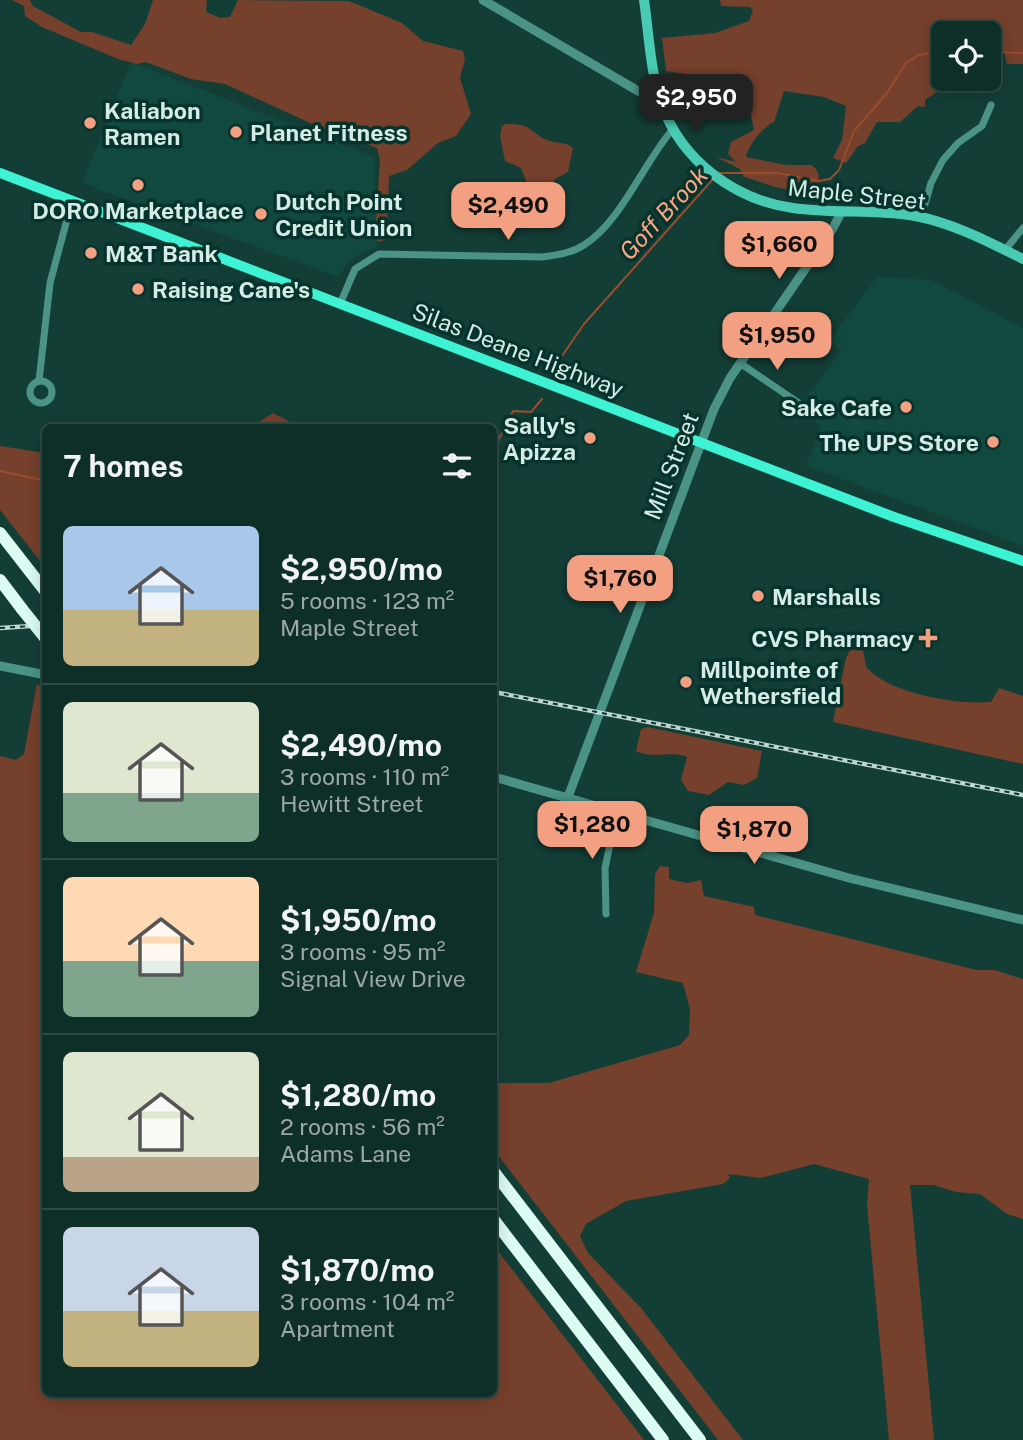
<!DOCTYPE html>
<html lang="en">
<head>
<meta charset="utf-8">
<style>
	body { margin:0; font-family:"Public Sans",sans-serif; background:#173630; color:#f1f3f6; height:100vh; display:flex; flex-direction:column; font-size:26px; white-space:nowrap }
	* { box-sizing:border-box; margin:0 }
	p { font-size:23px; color:#9ba8a8 }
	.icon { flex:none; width:38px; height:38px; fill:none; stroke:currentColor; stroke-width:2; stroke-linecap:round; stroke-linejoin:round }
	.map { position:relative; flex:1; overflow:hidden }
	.sheet { position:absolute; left:42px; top:424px; width:455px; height:973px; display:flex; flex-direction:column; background:#0e2e28; border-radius:10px; box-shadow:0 4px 18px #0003,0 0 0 2px #2e4a45 }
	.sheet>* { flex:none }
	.controls { position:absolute; left:931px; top:21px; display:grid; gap:14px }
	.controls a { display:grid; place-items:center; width:70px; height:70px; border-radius:10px; background:#0e2e28; box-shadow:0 4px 18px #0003,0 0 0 2px #2e4a45; font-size:35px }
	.price { position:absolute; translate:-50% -60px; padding:0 16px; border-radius:14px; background:#f2a081; color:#111; font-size:23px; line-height:46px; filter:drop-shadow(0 2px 4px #0008) }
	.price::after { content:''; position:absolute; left:50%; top:42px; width:21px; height:16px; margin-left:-10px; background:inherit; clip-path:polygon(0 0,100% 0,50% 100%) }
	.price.active { background:#222; color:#fff }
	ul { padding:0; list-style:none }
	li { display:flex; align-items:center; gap:21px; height:175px; padding:0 21px }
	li+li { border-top:2px solid #2e4a45 }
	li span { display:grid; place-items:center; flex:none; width:196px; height:140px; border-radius:10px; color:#555 }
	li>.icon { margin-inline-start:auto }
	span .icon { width:84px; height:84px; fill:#fffc; stroke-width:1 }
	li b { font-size:30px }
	h2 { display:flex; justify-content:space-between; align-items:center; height:84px; padding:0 21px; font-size:30px }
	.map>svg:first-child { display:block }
</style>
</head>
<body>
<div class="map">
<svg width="1023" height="1440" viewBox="0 0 1023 1440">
	<rect width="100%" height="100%" fill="#133e36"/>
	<g fill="#12493f">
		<polygon points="131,62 374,157 377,247 349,260 339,277 82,183"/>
		<polygon points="877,277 931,280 1023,328 1023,546 806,466 821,425 796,411 841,351 829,341"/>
	</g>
	<g fill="#75402c">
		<polygon points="12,0 30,0 33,6 81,32 92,32 131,45 145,24 153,0 207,0 206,12 221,18 230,17 238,0 349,1 402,23 423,41 463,51 465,59 460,78 471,114 456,136 438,143 407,170 389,176 387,233 385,240 378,242 375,235 380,161 377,148 319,127 225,84 191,79 146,62 137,64 118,59 42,27 25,16 24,6"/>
		<path d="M720,0h303v64h-16l-3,-13 -15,3v-21h-46v46h4l-6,10 -16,11v7l-7,-1 -18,16h-23l-12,21 -7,3 -12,17 -13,-5 9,-18 4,-34 -22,-9 -40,-6 -10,31c-10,4 -26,23 -28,35l40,8h25c5,3 8,7 8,13 -4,28 -61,2 -75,-1l-4,-8 -24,-12 20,5 -8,-8 3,-12 23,-12 -7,-34 -7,-4 -6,-11 -68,-10 -4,-33 53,-5 34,-12 4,-11 -3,-3 -29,-1z"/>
		<path d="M506,124c26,-1 23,8 41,16 10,4 17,1 26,8l-5,24 -13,7 -7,26 -5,6 -5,-1 -17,-42 -16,-7 -5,-25 2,-10z"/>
		<polygon points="273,413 300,427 251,427"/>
		<polygon points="0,446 45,453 45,567 0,510"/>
		<path d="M854,642l9,8 3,17c24,27 90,38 125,35l8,-14 24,8v68l-190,-42 13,-64z"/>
		<polygon points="37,683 46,694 46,1393 494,1393 494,1246 644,1440 0,1440 0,756 16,760 24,754"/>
		<path d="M647,727l115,24 -5,27 -13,7 -16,-3 -19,13 -21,-4 -7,-11 6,-23c-18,-7 -32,3 -51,-6l5,-22z"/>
		<polygon points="660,866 669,867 669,879 687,883 701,880 704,896 754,907 755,915 977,970 995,970 1023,979 1023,1219 1007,1214 980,1194 956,1192 933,1185 910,1185 934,1440 889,1440 867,1205 869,1179 814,1164 761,1178 728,1174 730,1178 723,1184 626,1201 586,1224 580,1236 588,1253 641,1308 743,1440 718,1440 494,1150 494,1083 549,1083 680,1045 689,1035 690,1009 683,983 636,972 654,913 655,874"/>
	</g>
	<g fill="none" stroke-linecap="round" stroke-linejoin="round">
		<g stroke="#9a4c2d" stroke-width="2">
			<polyline points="989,52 1023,53"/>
			<polyline points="719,173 778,173 819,181 830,179 839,170 854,131 887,93 906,63 919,55 943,51"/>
			<polyline points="553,369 584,324 713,179"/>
			<polyline points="494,466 499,439 513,411 531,412 542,399"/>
			<polyline points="0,471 46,481"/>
		</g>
		<g stroke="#4b9485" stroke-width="7">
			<polyline points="921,218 931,183 943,160 958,143 982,126 991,105"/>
			<polyline points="1005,250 1023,228"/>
			<path d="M340,304l15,-35 24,-15 163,3c14,-2 30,-4 42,-12 37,-23 60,-83 89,-116"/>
			<polyline points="740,363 800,404"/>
			<circle cx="41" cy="392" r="11"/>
			<polyline points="39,381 50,283 72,201"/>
			<polyline points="606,914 605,868 617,811"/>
		</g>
		<g stroke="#4b9485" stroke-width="9">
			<polyline points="483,0 662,105"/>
			<polyline points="0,666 46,675"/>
			<polyline points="494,777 849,878 1023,920"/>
			<polyline points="568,797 714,409 730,378 832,230 842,211"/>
		</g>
		<path stroke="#49cab2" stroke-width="10" d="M644,0c5,34 6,72 18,105 20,56 73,95 131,103 40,6 82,1 122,8 38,7 74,26 108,43"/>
		<polyline stroke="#3df3d4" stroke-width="10" points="0,173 894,517 1023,561"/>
		<g stroke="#dbfbf3" stroke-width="12">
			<polyline points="0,533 46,592"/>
			<polyline points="0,580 22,609"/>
			<polyline points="494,1172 700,1440"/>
			<polyline points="494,1220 663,1440"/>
		</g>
		<g stroke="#bdd6d0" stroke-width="4.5">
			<g id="rail">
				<polyline points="0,628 46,625"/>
				<polyline points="494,692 1023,795"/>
			</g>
		</g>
		<use href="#rail" stroke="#06342c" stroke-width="2" stroke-dasharray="5" stroke-linecap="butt"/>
		<polyline stroke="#dbfbf3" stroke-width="12" points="22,609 46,639"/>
	</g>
	<g fill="#f2a081" stroke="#06342c" stroke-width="2.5">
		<circle cx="90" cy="123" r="7"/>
		<circle cx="236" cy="132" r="7"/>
		<circle cx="138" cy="185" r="7"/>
		<circle cx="261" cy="214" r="7"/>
		<circle cx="91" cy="253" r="7"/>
		<circle cx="138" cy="289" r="7"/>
		<circle cx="906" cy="407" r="7"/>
		<circle cx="590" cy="438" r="7"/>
		<circle cx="993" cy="442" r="7"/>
		<circle cx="758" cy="596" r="7"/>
		<path d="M924.5 627.5h7v7h7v7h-7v7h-7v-7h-7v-7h7z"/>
		<circle cx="686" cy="682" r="7"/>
	</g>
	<g text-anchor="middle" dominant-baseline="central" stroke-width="7" stroke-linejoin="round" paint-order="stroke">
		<g font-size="23" font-weight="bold" fill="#d5ebe5" stroke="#06342c" text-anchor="start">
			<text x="104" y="110">Kaliabon<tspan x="104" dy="26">Ramen</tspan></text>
			<text x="250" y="132">Planet Fitness</text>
			<text x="275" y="201">Dutch Point<tspan x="275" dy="26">Credit Union</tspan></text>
			<text x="138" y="210" text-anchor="middle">DORO Marketplace</text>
			<text x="105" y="253">M&amp;T Bank</text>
			<text x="152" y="289">Raising Cane's</text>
			<text x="892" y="407" text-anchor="end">Sake Cafe</text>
			<text x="576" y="425" text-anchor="end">Sally's<tspan x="576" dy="26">Apizza</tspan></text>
			<text x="979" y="442" text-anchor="end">The UPS Store</text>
			<text x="772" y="596">Marshalls</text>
			<text x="914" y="638" text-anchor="end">CVS Pharmacy</text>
			<text x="700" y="669">Millpointe of<tspan x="700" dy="26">Wethersfield</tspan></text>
		</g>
		<g font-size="23" fill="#d5ebe5" stroke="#06342c">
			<text transform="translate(857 194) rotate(6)">Maple Street</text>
			<text transform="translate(518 350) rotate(21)">Silas Deane Highway</text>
			<text transform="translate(671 466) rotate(-69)">Mill Street</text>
		</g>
		<g font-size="24" font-style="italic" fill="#fda584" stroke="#06342c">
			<text transform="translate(663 213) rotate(-47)">Goff Brook</text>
		</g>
	</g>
</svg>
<div class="controls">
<a><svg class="icon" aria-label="locate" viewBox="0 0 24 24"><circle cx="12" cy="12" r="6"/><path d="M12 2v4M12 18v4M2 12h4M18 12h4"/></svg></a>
</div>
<b class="price active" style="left:696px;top:134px">$2,950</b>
<b class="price" style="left:508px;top:242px">$2,490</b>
<b class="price" style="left:779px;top:281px">$1,660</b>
<b class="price" style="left:777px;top:372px">$1,950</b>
<b class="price" style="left:620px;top:615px">$1,760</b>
<b class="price" style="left:592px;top:861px">$1,280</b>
<b class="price" style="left:754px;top:866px">$1,870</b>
<section class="sheet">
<h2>7 homes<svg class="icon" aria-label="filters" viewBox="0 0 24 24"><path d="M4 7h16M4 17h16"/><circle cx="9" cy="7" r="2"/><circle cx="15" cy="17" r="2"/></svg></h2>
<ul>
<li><span style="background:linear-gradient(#a9c7e8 60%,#c2b280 0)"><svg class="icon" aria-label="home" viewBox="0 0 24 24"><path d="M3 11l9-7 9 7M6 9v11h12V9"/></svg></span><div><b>$2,950/mo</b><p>5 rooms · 123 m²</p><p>Maple Street</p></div></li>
<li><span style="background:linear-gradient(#dfe7d0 65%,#7fa58c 0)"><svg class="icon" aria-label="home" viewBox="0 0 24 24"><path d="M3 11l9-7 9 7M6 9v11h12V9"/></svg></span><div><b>$2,490/mo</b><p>3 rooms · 110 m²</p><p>Hewitt Street</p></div></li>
<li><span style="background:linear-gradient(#ffd9b3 60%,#7fa58c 0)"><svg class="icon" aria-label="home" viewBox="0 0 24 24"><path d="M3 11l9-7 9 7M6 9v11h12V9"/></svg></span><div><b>$1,950/mo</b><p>3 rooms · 95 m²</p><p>Signal View Drive</p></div></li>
<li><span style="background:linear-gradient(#dfe7d0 75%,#b9a48a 0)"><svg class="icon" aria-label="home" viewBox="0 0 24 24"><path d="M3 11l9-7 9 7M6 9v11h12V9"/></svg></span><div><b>$1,280/mo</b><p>2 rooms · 56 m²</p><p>Adams Lane</p></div></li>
<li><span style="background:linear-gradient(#c9d6e8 60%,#c2b280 0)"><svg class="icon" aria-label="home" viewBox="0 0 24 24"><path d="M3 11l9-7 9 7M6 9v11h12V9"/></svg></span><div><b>$1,870/mo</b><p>3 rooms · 104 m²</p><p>Apartment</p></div></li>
</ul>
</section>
</div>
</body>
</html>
